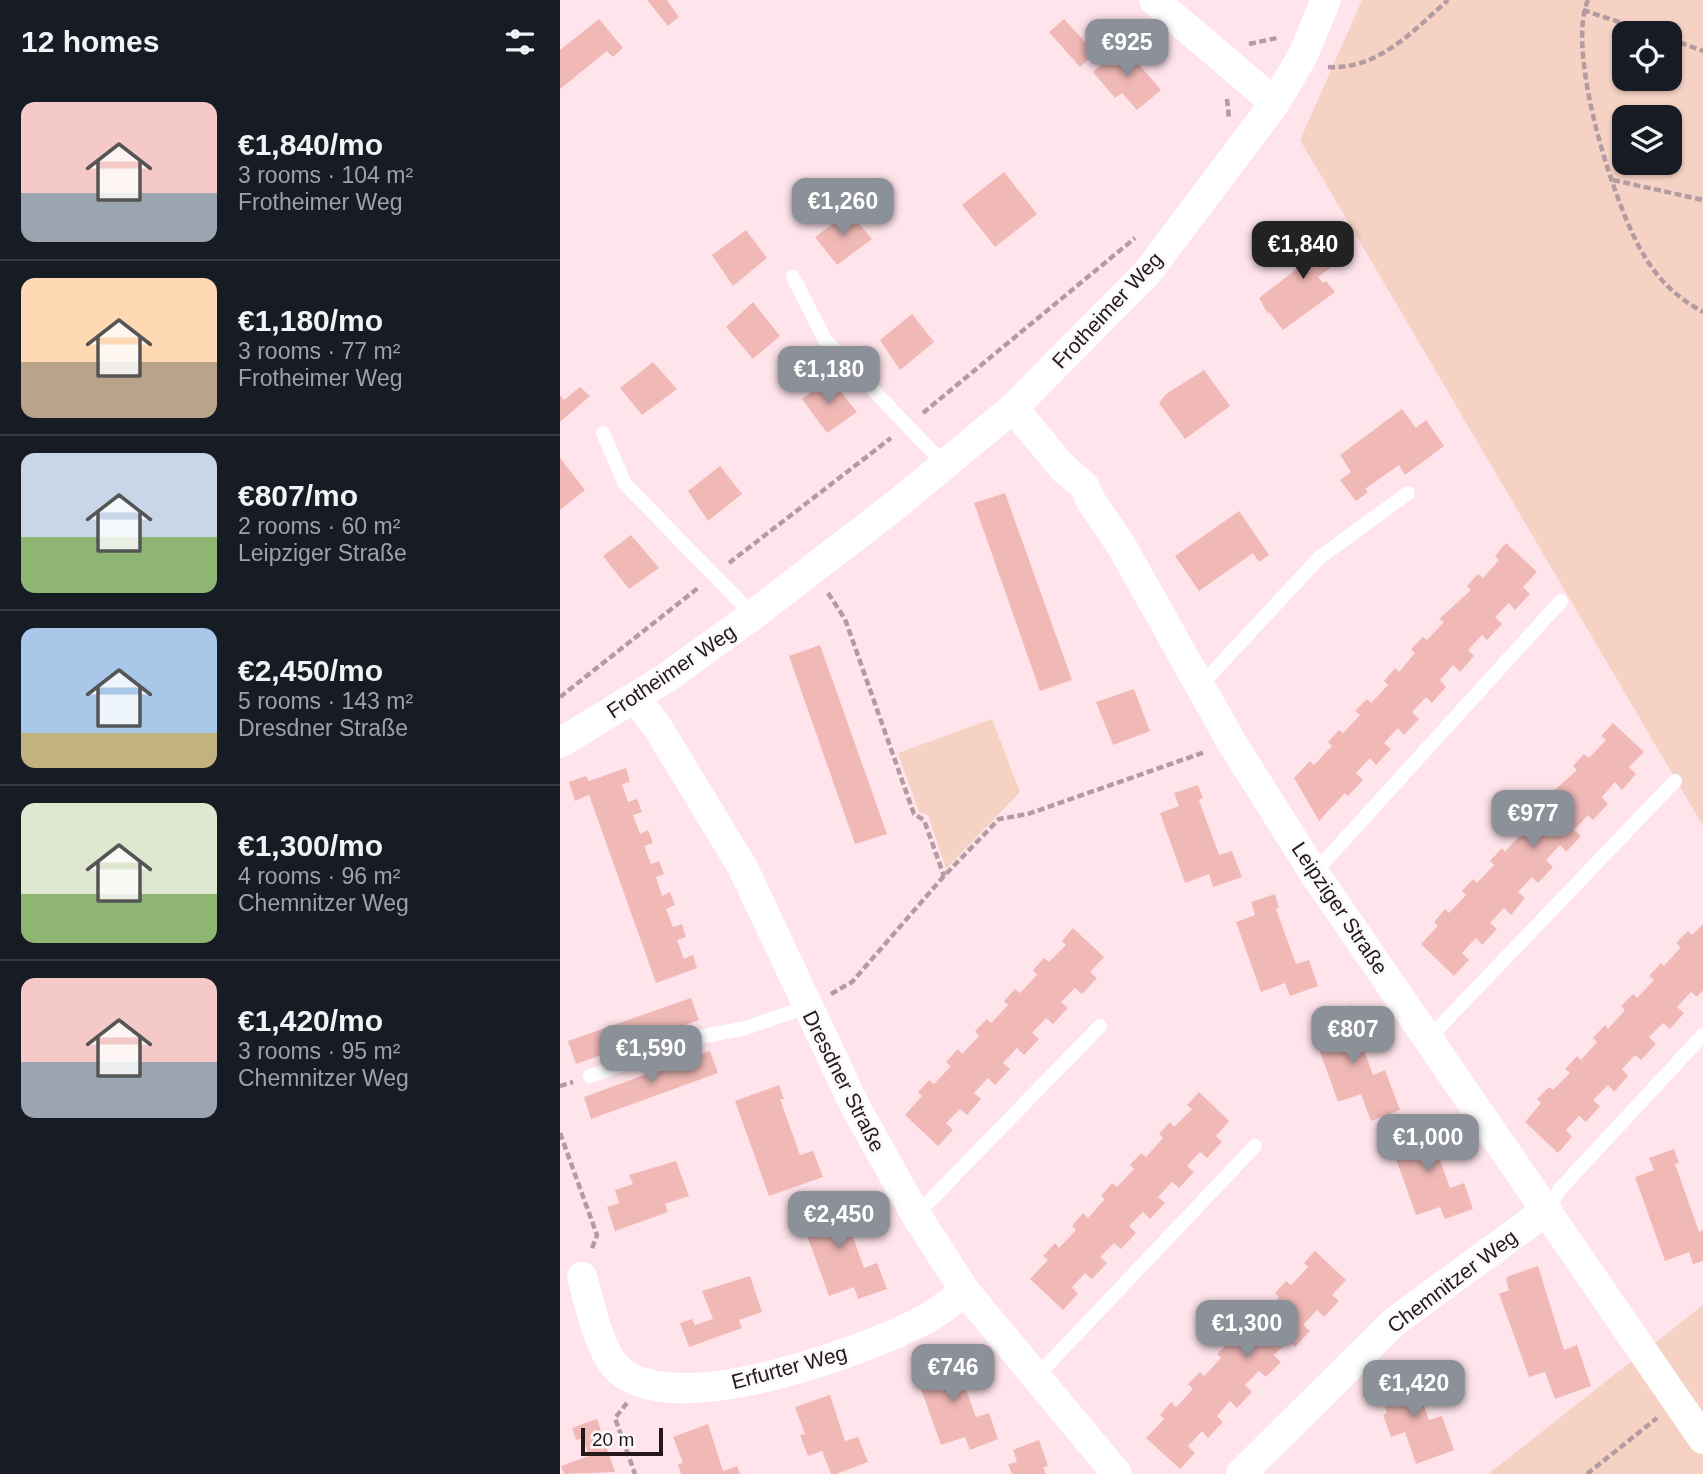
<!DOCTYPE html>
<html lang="en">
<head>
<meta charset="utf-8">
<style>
	body { margin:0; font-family:Helvetica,sans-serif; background:#242831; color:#f1f3f6; height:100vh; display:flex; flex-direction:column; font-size:26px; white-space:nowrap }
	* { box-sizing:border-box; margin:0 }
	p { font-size:23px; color:#9ea1a6 }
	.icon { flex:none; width:38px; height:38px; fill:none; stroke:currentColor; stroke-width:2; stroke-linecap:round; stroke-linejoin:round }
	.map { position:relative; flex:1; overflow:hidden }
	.sheet { display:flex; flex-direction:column; background:#171b24; width:560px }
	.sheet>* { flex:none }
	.tools { position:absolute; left:1052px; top:21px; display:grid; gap:14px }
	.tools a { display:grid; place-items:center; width:70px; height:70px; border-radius:14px; background:#171b24; box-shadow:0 2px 5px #0004; font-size:35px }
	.scale { position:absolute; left:21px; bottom:18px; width:82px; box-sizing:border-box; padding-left:7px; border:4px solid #27181c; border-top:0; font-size:19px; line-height:24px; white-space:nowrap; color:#27181c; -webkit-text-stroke:5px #fafafa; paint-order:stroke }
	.price { position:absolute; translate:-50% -60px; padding:0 16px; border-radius:14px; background:#8c9099; color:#fff; font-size:23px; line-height:46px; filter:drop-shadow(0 2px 4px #0008) }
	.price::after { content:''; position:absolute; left:50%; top:42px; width:21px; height:16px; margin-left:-10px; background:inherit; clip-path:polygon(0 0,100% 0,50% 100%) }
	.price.selected { background:#222; color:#fff }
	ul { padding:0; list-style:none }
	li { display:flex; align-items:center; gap:21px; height:175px; padding:0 21px }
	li+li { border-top:2px solid #363941 }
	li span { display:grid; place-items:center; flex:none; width:196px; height:140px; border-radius:14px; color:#555 }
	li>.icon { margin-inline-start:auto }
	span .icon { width:84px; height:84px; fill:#fffc; stroke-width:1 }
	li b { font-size:30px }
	h2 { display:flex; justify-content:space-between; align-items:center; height:84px; padding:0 21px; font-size:30px }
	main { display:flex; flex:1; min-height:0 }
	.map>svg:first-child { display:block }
</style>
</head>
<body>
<main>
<section class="sheet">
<h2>12 homes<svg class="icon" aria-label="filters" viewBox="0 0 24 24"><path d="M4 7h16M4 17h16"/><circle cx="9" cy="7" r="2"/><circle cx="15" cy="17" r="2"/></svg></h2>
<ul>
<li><span style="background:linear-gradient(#f6c9c9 65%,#9aa5b1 0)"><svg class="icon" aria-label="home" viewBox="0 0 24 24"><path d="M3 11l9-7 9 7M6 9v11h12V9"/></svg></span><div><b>€1,840/mo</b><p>3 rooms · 104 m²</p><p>Frotheimer Weg</p></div></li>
<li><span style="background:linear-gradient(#ffd9b3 60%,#b9a48a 0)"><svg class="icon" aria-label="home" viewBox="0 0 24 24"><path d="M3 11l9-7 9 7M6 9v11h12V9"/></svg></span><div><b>€1,180/mo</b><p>3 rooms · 77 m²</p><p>Frotheimer Weg</p></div></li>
<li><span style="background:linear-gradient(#c9d6e8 60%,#8fb573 0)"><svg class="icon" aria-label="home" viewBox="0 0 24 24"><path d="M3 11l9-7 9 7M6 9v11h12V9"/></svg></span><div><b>€807/mo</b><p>2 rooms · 60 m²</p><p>Leipziger Straße</p></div></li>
<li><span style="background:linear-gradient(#a9c7e8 75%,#c2b280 0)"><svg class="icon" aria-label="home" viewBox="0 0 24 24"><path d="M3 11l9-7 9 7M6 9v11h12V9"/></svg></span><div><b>€2,450/mo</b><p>5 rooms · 143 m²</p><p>Dresdner Straße</p></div></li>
<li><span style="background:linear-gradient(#dfe7d0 65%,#8fb573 0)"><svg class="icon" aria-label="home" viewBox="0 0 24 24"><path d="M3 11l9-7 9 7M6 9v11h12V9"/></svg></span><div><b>€1,300/mo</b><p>4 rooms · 96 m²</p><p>Chemnitzer Weg</p></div></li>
<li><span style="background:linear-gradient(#f6c9c9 60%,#9aa5b1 0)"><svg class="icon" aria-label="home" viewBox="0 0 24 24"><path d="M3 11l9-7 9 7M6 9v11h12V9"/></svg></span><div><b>€1,420/mo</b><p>3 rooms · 95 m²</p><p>Chemnitzer Weg</p></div></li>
</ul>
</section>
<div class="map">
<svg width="1143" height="1474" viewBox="0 0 1143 1474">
	<rect width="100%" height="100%" fill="#ffe5eb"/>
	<g fill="#f6d2c5" fill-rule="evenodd">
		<path d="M802,0h341v826l-403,-686zM1064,33h46v46h-46zM1064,117h46v46h-46z"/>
		<polygon points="432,719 460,792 386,869 368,815 359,812 338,753"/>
		<polygon points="1143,1305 1143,1474 928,1474"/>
	</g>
	<g fill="#f1b9b6">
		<polygon points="87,0 107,0 119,17 108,26"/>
		<polygon points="39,19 63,48 53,57 47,51 0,89 0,50"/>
		<polygon points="504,19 535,53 520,67 489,32"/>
		<polygon points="563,46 601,90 577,110 562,93 555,98 533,72"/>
		<polygon points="444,172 477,214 435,247 402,205"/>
		<polygon points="289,212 312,239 277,265 255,237"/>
		<polygon points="755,225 781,260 758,277 763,283 766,281 775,292 723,330 709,312 708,314 699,298 746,262 731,242"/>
		<polygon points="186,230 207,258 173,286 152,255"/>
		<polygon points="193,302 220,336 193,359 166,327"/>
		<polygon points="352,314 374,342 340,370 320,340"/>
		<polygon points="93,362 117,389 82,415 60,388"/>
		<polygon points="644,370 670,406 625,439 599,403 606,394"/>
		<polygon points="270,378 297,412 267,433 242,399"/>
		<polygon points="20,387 30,396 0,422 0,395 4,400"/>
		<polygon points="842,409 856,428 866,420 884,446 845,475 839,465 805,489 808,492 796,501 780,480 791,472 780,455"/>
		<polygon points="0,458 25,490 0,510"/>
		<polygon points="160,466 182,494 148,521 128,491"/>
		<polygon points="445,493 512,680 480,691 414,503"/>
		<polygon points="679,511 709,555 699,562 693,553 639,591 615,556"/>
		<polygon points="71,535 99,568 69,589 43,556"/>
		<polygon points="946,543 977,572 963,587 970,594 955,610 949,603 935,617 942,624 927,640 922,635 908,650 914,656 900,672 893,665 880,680 886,687 872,703 866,697 852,712 859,719 844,735 838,728 824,743 831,749 816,765 810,758 796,773 803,780 788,796 785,793 759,821 734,778 750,761 754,765 772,746 768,742 779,730 783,733 800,715 795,711 807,699 811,703 828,685 824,681 835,668 839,672 855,653 851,649 863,637 867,640 884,622 879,619 911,590 907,586 918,574 923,578 939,560 935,556"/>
		<polygon points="260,645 327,834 295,844 229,656"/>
		<polygon points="574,689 590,731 553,745 536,702"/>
		<polygon points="1053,723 1084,752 1069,767 1076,774 1062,790 1055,782 1042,797 1048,804 1033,820 1028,815 1014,830 1021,836 1006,852 1000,845 986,860 993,867 978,883 972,877 958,892 965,898 951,915 944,908 930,923 937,929 922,945 916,938 902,953 909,960 894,976 861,944 878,926 874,922 885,909 889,913 906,895 902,891 913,879 917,883 934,865 930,861 942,848 945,852 962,833 958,829 969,817 973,821 990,802 986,798 1017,770 1013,766 1024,754 1029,758 1046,740 1041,736"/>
		<polygon points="66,768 70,782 62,784 68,802 77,799 82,812 73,815 80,834 88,830 93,843 84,846 91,864 99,861 104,874 96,877 102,896 110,892 115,905 106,909 113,927 122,924 126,937 117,940 124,959 133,955 137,968 96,983 29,795 15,801 9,782 26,776 29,781"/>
		<polygon points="638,785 643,798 639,800 659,855 672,851 682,877 653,887 649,874 625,883 600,813 619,806 614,793"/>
		<polygon points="715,894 719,908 716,909 736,964 749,960 758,986 730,996 725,983 701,992 676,922 695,915 691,902"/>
		<polygon points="1143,924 1143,990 1137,997 1131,992 1117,1007 1124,1013 1110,1029 1103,1023 1089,1037 1096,1044 1081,1060 1075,1055 1062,1069 1068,1076 1054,1092 1048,1085 1033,1100 1040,1106 1026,1122 1019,1116 1006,1130 1012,1137 998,1153 965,1122 981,1103 977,1099 989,1087 993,1090 1010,1073 1005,1069 1017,1056 1021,1060 1037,1042 1033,1038 1045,1025 1048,1029 1065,1010 1061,1006 1073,994 1077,998 1094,980 1089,976 1101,963 1104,966 1121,947 1116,943 1128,931 1132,935"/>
		<polygon points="513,928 544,957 530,972 537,978 522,994 515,988 501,1002 508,1008 493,1024 486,1018 472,1033 479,1039 464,1055 457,1048 443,1063 450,1069 435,1085 428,1078 414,1093 421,1099 407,1115 400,1109 386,1123 393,1130 378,1146 345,1115 362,1096 358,1092 369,1080 374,1084 391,1066 386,1062 398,1049 402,1054 419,1036 415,1031 427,1019 431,1023 433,1021 448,1005 444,1001 455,989 460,993 463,990 477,975 473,970 484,958 489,962 506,945 502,941"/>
		<polygon points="131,998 139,1020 16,1064 8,1041"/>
		<polygon points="792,1005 797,1018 793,1020 813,1075 825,1070 840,1110 811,1121 801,1094 778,1102 753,1032 772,1026 768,1013"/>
		<polygon points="150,1051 158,1073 31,1119 24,1097"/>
		<polygon points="219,1085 224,1099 220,1099 240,1155 253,1151 263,1177 209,1196 175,1101"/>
		<polygon points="639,1092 669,1121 656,1136 662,1142 647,1158 640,1152 627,1166 634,1172 619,1188 612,1182 598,1197 605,1203 590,1219 583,1212 569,1226 576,1233 561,1249 554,1243 540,1257 547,1263 532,1279 525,1273 512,1287 518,1294 503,1310 470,1279 488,1260 483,1256 495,1243 499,1248 516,1230 512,1226 523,1213 528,1218 545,1199 541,1196 552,1183 557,1187 559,1185 574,1169 570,1165 581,1153 586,1157 603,1138 599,1134 610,1122 614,1127 632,1109 627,1105"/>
		<polygon points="870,1117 874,1131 870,1132 890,1188 904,1183 913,1209 885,1219 880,1207 856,1215 831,1145 850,1138 846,1126"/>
		<polygon points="1114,1149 1119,1163 1115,1164 1132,1212 1139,1232 1143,1230 1143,1261 1133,1264 1129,1252 1105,1261 1075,1177 1094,1170 1089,1158"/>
		<polygon points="116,1161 129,1196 105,1204 108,1212 55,1231 47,1207 59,1203 55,1190 73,1184 69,1175"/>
		<polygon points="283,1197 288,1211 284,1212 304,1268 317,1263 327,1289 298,1299 294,1287 269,1296 239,1213"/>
		<polygon points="755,1251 786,1280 772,1295 779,1301 764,1317 757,1310 743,1325 750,1331 735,1347 728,1341 714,1355 721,1362 706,1377 699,1371 685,1385 692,1392 677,1408 670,1401 657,1416 663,1422 648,1438 642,1431 628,1446 635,1453 620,1469 586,1438 604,1419 600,1415 611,1402 616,1407 619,1404 633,1389 628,1384 640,1372 644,1376 647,1373 661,1358 657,1354 669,1342 673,1346 675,1344 690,1328 686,1324 697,1311 702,1316 705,1313 719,1297 715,1293 726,1281 731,1285 734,1282 748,1267 744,1263"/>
		<polygon points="978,1266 1004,1350 1017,1345 1031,1386 995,1399 985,1372 969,1377 939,1294 949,1290 946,1279 949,1276"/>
		<polygon points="190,1276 202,1312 179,1320 182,1328 129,1347 120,1323 132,1319 135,1325 153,1319 142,1291"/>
		<polygon points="395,1347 400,1361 396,1362 416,1417 429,1413 438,1439 410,1450 405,1437 381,1445 356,1375 375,1368 371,1355"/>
		<polygon points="853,1375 869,1420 882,1416 894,1450 856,1464 845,1432 831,1437 823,1415 827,1413 818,1388"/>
		<polygon points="270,1395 285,1441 298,1437 308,1462 276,1474 271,1474 262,1451 248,1456 240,1435 245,1434 235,1407"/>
		<polygon points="37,1419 55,1472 4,1474 1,1466 29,1456 23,1438 16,1440 12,1428"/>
		<polygon points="148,1424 163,1471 177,1466 180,1474 121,1474 118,1464 123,1463 113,1437"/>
		<polygon points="479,1440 488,1466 483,1467 486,1474 452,1474 448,1464 457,1462 453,1450"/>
	</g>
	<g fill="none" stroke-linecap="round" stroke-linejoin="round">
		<g stroke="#b29ca1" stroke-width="4.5" stroke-dasharray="7 3.5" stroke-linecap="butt">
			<path d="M1028,0c-23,51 27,210 57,257 15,25 33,41 58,55"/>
			<polyline points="1023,10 1092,33"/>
			<polyline points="1110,39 1143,51"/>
			<polyline points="689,44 717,38"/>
			<path d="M768,67c50,3 85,-36 120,-67"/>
			<polyline points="667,99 669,118"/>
			<polyline points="1053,180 1143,200"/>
			<polyline points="363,413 575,238"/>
			<polyline points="169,563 331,438"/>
			<polyline points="268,593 285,619 354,814 364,820 384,876"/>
			<polyline points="0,697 138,588"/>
			<polyline points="271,994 292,982 384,876 439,819 468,814 645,752"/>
			<polyline points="0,1086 13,1082"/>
			<polyline points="0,1133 37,1235 31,1251"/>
			<polyline points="67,1403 55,1418 75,1474"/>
			<polyline points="1027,1474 1097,1418"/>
		</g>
		<g stroke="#fff" stroke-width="14">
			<polyline points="233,277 265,340 385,465"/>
			<polyline points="43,433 65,484 193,615"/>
			<polyline points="640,686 759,558 848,493"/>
			<polyline points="754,873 1001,601"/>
			<polyline points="869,1038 1115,781"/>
			<polyline points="30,1076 144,1036 186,1028 246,1007"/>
			<polyline points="987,1210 1000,1189 1143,1035"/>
			<polyline points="356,1215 540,1026"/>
			<polyline points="476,1377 695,1146"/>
		</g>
		<g stroke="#fff" stroke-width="30">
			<polyline points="594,0 715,103"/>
			<polyline points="453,408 504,469 524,486 531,501 561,545 672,743 754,873 1143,1439"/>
			<polyline points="75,698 98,728 183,868 295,1106 356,1215 405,1291 557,1474"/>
			<polyline points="0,743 106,678 193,615 337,504 453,408 586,274 715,103 743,55 766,0"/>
			<path d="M22,1277c8,26 17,76 37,93 58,51 246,-19 307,-51 14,-8 26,-18 39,-28"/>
			<polyline points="681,1474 834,1322 987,1210"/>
		</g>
	</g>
	<g text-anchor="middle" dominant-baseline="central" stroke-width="6" stroke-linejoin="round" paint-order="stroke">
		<g font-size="21" fill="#27181c" stroke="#fafafa">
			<text transform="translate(547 310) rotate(-47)">Frotheimer Weg</text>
			<text transform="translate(111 671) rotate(-34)">Frotheimer Weg</text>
			<text transform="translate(780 908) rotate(56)">Leipziger Straße</text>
			<text transform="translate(284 1081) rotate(63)">Dresdner Straße</text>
			<text transform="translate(892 1281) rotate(-37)">Chemnitzer Weg</text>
			<text transform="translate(229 1367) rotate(-15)">Erfurter Weg</text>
		</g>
	</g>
</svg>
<div class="tools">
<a><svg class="icon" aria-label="locate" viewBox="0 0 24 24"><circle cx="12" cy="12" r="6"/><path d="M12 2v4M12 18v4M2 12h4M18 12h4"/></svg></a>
<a><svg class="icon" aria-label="layers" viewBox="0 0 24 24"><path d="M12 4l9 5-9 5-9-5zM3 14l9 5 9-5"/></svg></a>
</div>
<div class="scale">20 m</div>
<b class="price" style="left:567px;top:79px">€925</b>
<b class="price" style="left:283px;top:238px">€1,260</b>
<b class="price selected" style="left:743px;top:281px">€1,840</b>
<b class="price" style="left:269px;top:406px">€1,180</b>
<b class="price" style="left:973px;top:850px">€977</b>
<b class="price" style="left:793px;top:1066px">€807</b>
<b class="price" style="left:91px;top:1085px">€1,590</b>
<b class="price" style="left:868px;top:1174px">€1,000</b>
<b class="price" style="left:279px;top:1251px">€2,450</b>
<b class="price" style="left:687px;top:1360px">€1,300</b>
<b class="price" style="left:393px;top:1404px">€746</b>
<b class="price" style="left:854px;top:1420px">€1,420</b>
</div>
</main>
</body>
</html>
